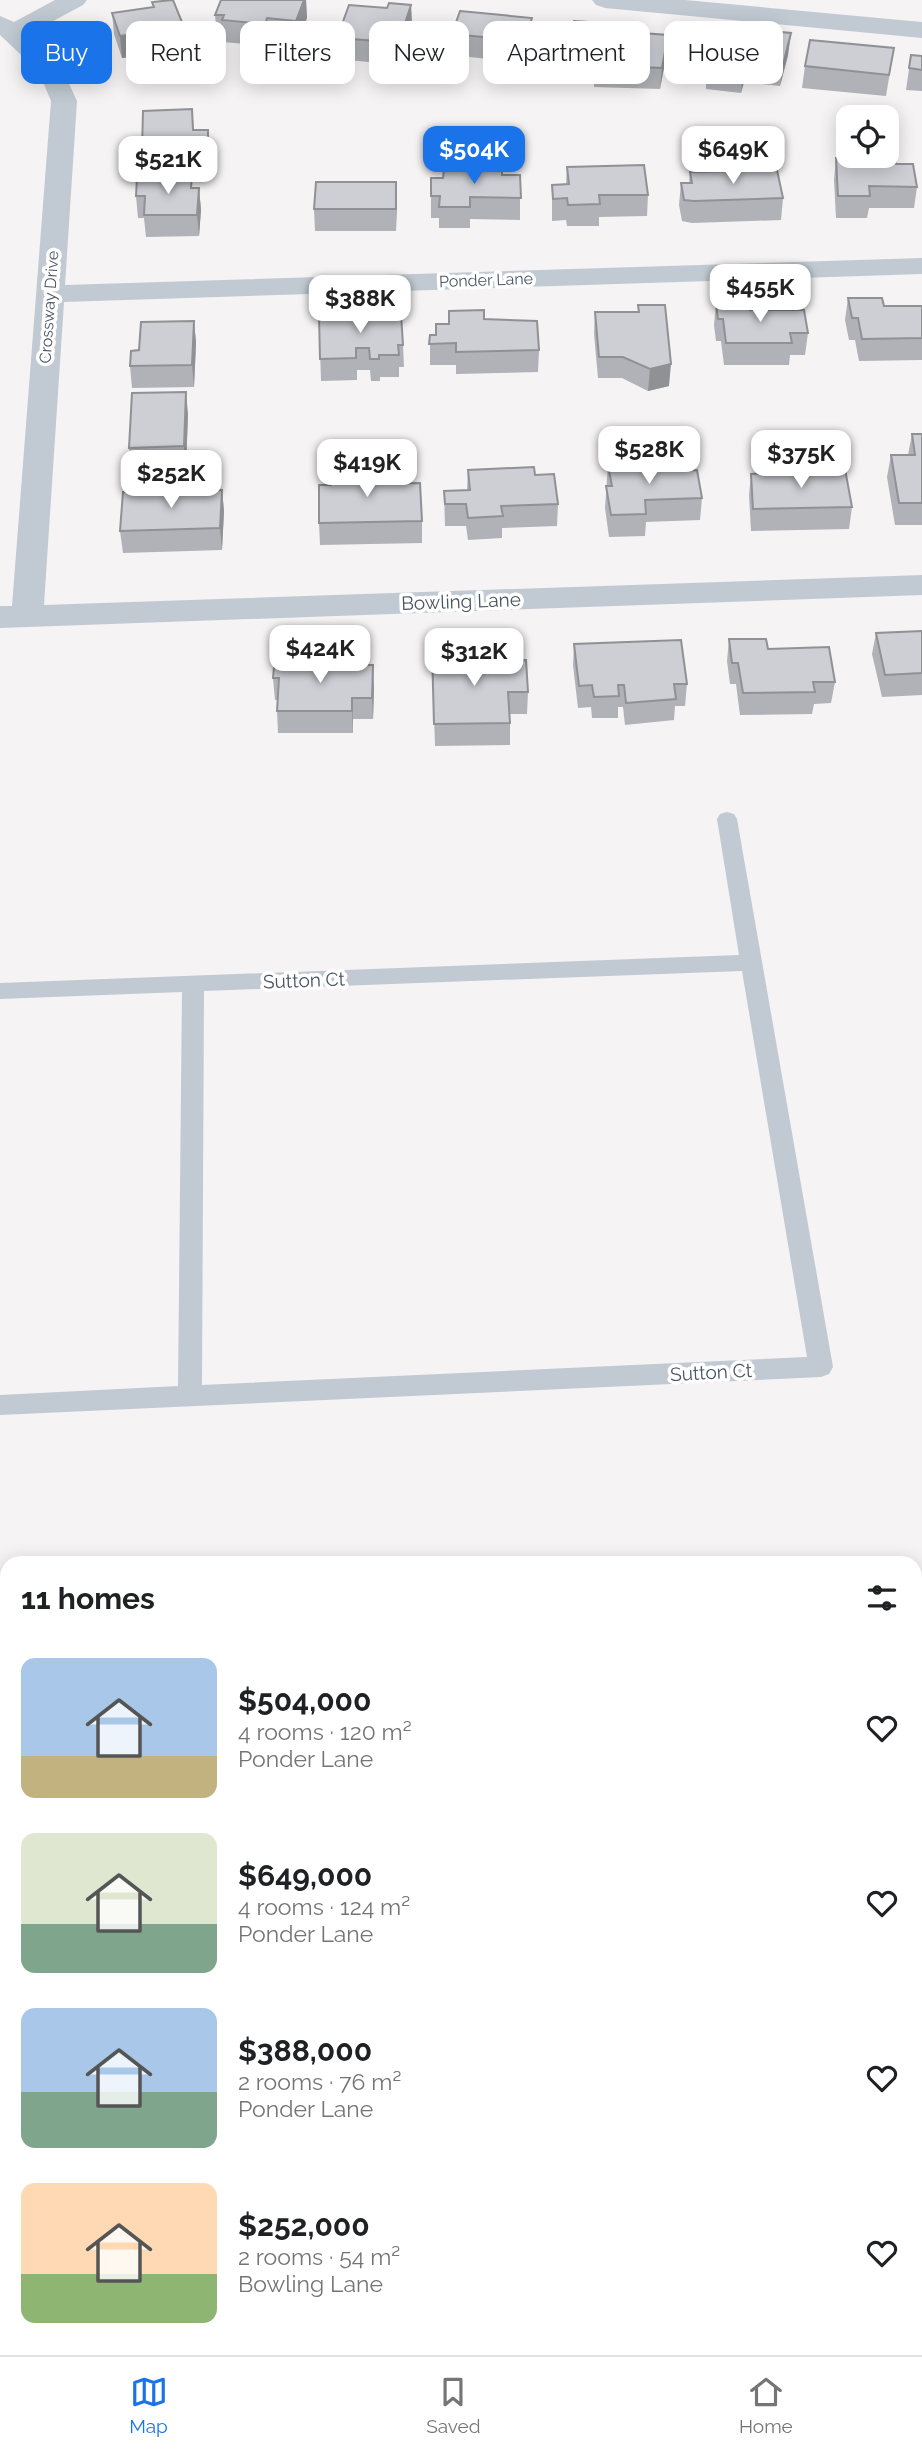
<!DOCTYPE html>
<html lang="en">
<head>
<meta charset="utf-8">
<style>
	body { margin:0; font-family:Raleway,sans-serif; background:#f6f6f6; color:#202124; height:100vh; display:flex; flex-direction:column; font-size:26px; white-space:nowrap }
	* { box-sizing:border-box; margin:0 }
	p { font-size:23px; color:#757577 }
	.icon { flex:none; width:38px; height:38px; fill:none; stroke:currentColor; stroke-width:2; stroke-linecap:round; stroke-linejoin:round }
	.map { position:relative; flex:1; overflow:hidden }
	.details { position:absolute; left:0px; top:1556px; width:922px; height:800px; display:flex; flex-direction:column; background:#fff; border-radius:21px 21px 0 0; box-shadow:0 4px 18px #0003 }
	.details>* { flex:none }
	.hud { position:absolute; left:21px; top:21px; width:880px; height:63px; display:flex; gap:14px }
	.tools { position:absolute; left:836px; top:105px; display:grid; gap:14px }
	.tools a { display:grid; place-items:center; width:63px; height:63px; border-radius:14px; background:#fff; box-shadow:0 4px 18px #0003; font-size:35px }
	.price { position:absolute; translate:-50% -60px; padding:0 16px; border-radius:14px; background:#fff; color:#222; font-size:23px; line-height:46px; filter:drop-shadow(0 2px 4px #0008) }
	.price::after { content:''; position:absolute; left:50%; top:42px; width:21px; height:16px; margin-left:-10px; background:inherit; clip-path:polygon(0 0,100% 0,50% 100%) }
	.price.current { background:#1a73e8; color:#fff }
	ul { padding:0; list-style:none }
	li { display:flex; align-items:center; gap:21px; height:175px; padding:0 21px }
	li span { display:grid; place-items:center; flex:none; width:196px; height:140px; border-radius:14px; color:#555 }
	li>.icon { margin-inline-start:auto }
	span .icon { width:84px; height:84px; fill:#fffc; stroke-width:1 }
	li b { font-size:30px }
	h2 { display:flex; justify-content:space-between; align-items:center; height:84px; padding:0 21px; font-size:30px }
	.pill { padding:0 24px; border-radius:14px; background:#fff; box-shadow:0 4px 18px #0003; font-size:24px; line-height:63px }
	.pill.current { background:#1a73e8; color:#fff }
	.dock { display:flex; justify-content:space-around; align-items:center; height:98px; border-top:2px solid #e0e0e0; background:#fff; font-size:19px; color:#757577 }
	.dock a { display:grid; justify-items:center; gap:4px }
	.dock .current { color:#1a73e8 }
	.map>svg:first-child { display:block }
</style>
</head>
<body>
<div class="map">
<svg width="922" height="2355" viewBox="0 0 922 2355">
	<rect width="100%" height="100%" fill="#f5f3f3"/>
	<g fill="none" stroke-linecap="round" stroke-linejoin="round">
		<path fill="#c1cad2" fill-rule="evenodd" d="M727,812l7,2 3,5 96,548 -4,7 -8,3 -821,38v-20l178,-9 4,-394 -182,7v-16l739,-28 -22,-136 3,-5zM742,971l65,386 -605,28 2,-394z"/>
		<g fill="#c1cad2" fill-rule="evenodd">
			<polygon points="55,0 87,0 83,5 29,34 60,64 77,101 65,285 922,258 922,274 64,302 44,605 922,575 922,595 0,628 0,606 12,606 51,101 39,72 0,35 0,16 14,22"/>
			<polygon points="592,0 685,0 922,22 922,38 605,8 596,5"/>
			<polygon points="922,1920 922,1966 915,1967 915,1921"/>
			<polygon points="7,1964 7,2012 0,2013 0,1965"/>
		</g>
	</g>
	<g fill="#b0b2b7">
		<polygon points="221,0 306,0 307,18 297,42 269,40 267,46 223,42 223,36 217,36 215,15"/>
		<polygon points="152,2 184,27 186,49 122,58 114,34 112,13 153,7"/>
		<polygon points="411,5 412,26 403,53 383,51 379,63 338,59 337,38"/>
		<polygon points="602,30 668,35 666,57 660,89 594,87 594,82 585,82 585,77 569,75 571,31"/>
		<polygon points="452,34 532,39 524,63 452,55"/>
		<polygon points="894,48 886,96 802,88 805,66"/>
		<polygon points="684,55 788,55 780,86 744,82 741,93 706,89 706,79 683,76"/>
		<polygon points="911,55 922,56 922,91 906,90"/>
		<polygon points="192,109 194,130 208,130 210,169 144,172 142,150"/>
		<polygon points="836,158 896,164 917,187 914,208 869,208 867,218 836,218 834,180"/>
		<polygon points="567,167 648,195 647,216 599,217 599,226 567,226 566,220 552,221 552,185 566,184"/>
		<polygon points="690,172 783,198 781,220 692,223 682,221 679,205 681,183 689,183"/>
		<polygon points="502,175 520,175 520,220 470,219 470,228 439,228 439,218 431,218 431,178"/>
		<polygon points="396,182 396,231 315,231 314,209"/>
		<polygon points="193,188 199,188 201,210 199,236 146,237 144,218 138,218 136,196"/>
		<polygon points="848,298 884,306 922,306 922,360 859,361 855,340 849,340 845,320"/>
		<polygon points="716,303 750,310 808,333 805,355 790,355 789,365 724,365 721,341 716,341 714,325"/>
		<polygon points="638,305 669,386 648,391 622,378 598,378 594,334 595,312 638,312"/>
		<polygon points="319,316 403,345 404,367 399,367 399,377 380,377 380,381 371,381 370,370 357,370 357,380 321,381"/>
		<polygon points="484,319 539,350 538,372 456,374 456,365 430,365 430,335 436,335 449,324"/>
		<polygon points="194,321 196,343 194,387 132,388 130,366 139,350"/>
		<polygon points="188,414 186,468 132,470 129,448"/>
		<polygon points="912,434 922,434 922,525 895,525 887,477 891,455 908,455"/>
		<polygon points="608,465 677,471 702,498 700,520 646,522 645,536 609,537 605,508"/>
		<polygon points="468,470 535,475 558,504 557,526 502,528 502,538 468,540 466,526 445,526 444,491 467,490"/>
		<polygon points="751,474 852,507 849,529 751,531 749,495"/>
		<polygon points="372,484 422,521 422,543 320,545 319,523"/>
		<polygon points="222,490 224,511 222,550 123,553 120,531"/>
		<polygon points="922,631 922,695 882,697 872,654 876,633"/>
		<polygon points="729,639 768,649 835,682 831,703 814,704 812,714 740,715 736,684 730,684 727,661"/>
		<polygon points="574,644 687,684 685,706 675,706 674,720 625,725 623,707 618,707 618,718 592,718 591,707 578,708 573,665"/>
		<polygon points="432,650 464,661 528,692 527,714 510,714 510,745 435,746"/>
		<polygon points="312,656 313,665 374,687 373,719 353,719 353,733 278,733 277,711 278,700 275,700 273,678"/>
		<polygon points="7,1756 7,1836 0,1837 0,1757"/>
		<rect x="0" y="2141" width="7" height="94"/>
	</g>
	<g fill="#909195">
		<polygon points="304,0 306,0 307,18 297,42 296,21"/>
		<polygon points="411,5 412,26 403,53 402,32"/>
		<polygon points="267,18 269,40 267,46 265,24"/>
		<polygon points="532,18 532,39 524,63 524,41"/>
		<polygon points="184,27 186,49 122,58 120,36"/>
		<polygon points="382,30 383,51 379,63 378,41"/>
		<polygon points="791,33 788,55 780,86 783,65"/>
		<polygon points="668,35 666,57 660,89 662,68"/>
		<polygon points="747,60 744,82 741,93 743,71"/>
		<polygon points="208,130 209,151 210,169 208,147"/>
		<polygon points="396,182 397,204 396,231"/>
		<polygon points="199,188 201,210 199,236 197,215"/>
		<polygon points="194,321 196,343 194,387 192,365"/>
		<polygon points="671,364 669,386 648,391 650,369"/>
		<polygon points="186,392 188,414 186,468 184,446"/>
		<polygon points="222,490 224,511 222,550 220,528"/>
		<polygon points="373,665 374,687 373,719 372,698"/>
		<polygon points="352,698 353,719 353,733 352,711"/>
	</g>
	<g fill="#cdcfd5" stroke="#909195" stroke-width="2">
		<polygon points="173,0 184,27 120,36 112,13 154,7 152,2"/>
		<polygon points="221,0 304,0 296,21 267,18 265,24 222,20 224,15 215,15"/>
		<polygon points="389,3 411,5 402,32 382,30 378,41 337,38 349,5 387,8"/>
		<polygon points="460,11 532,18 524,41 452,34"/>
		<polygon points="574,21 603,23 601,30 668,35 662,68 595,65 596,61 586,60 587,55 569,54 575,32 571,31"/>
		<polygon points="692,29 745,35 747,29 791,33 783,65 747,60 743,71 707,67 710,58 684,55"/>
		<polygon points="810,40 894,48 889,75 805,66"/>
		<polygon points="911,55 922,56 922,70 909,68"/>
		<polygon points="192,109 193,130 208,130 208,147 142,150 143,111"/>
		<polygon points="836,158 895,159 896,164 913,164 917,187 869,186 870,196 838,196"/>
		<polygon points="644,165 648,195 599,195 600,204 568,205 567,198 553,199 552,185 569,184 567,167"/>
		<polygon points="444,169 502,169 502,175 520,175 521,198 470,197 470,207 439,207 440,196 431,196 431,178 443,178"/>
		<polygon points="777,170 783,198 694,201 684,200 681,183 692,183 690,172"/>
		<polygon points="137,177 192,177 191,188 199,188 197,215 144,215 145,196 136,196"/>
		<polygon points="316,182 396,182 396,209 314,209"/>
		<polygon points="848,298 882,298 884,306 922,306 922,338 862,339 858,318 852,318"/>
		<polygon points="716,303 750,303 750,310 804,310 808,333 790,333 792,343 726,343 723,319 718,319"/>
		<polygon points="638,305 665,305 671,364 650,369 623,357 599,357 595,312 639,312"/>
		<polygon points="484,310 484,319 537,321 539,350 456,352 456,343 429,344 430,335 436,335 436,324 449,324 449,311"/>
		<polygon points="401,314 403,345 398,345 399,355 379,355 379,359 370,359 369,348 356,348 356,358 320,359 319,316"/>
		<polygon points="194,321 192,365 130,366 131,351 139,350 141,322"/>
		<polygon points="186,392 184,446 129,448 132,393"/>
		<polygon points="912,434 922,434 922,503 899,503 891,455 915,455"/>
		<polygon points="676,463 677,471 697,470 702,498 645,500 646,514 611,515 606,486 612,486 608,465"/>
		<polygon points="371,467 371,484 420,483 422,521 319,523 319,485 331,485 330,468"/>
		<polygon points="534,467 535,475 554,474 558,504 501,506 503,516 468,518 466,504 445,504 444,491 470,490 468,470"/>
		<polygon points="845,469 852,507 753,509 751,474"/>
		<polygon points="222,490 220,528 120,531 123,492"/>
		<polygon points="922,631 922,673 885,675 876,633"/>
		<polygon points="729,639 766,639 768,649 829,647 835,682 813,682 815,692 743,693 738,663 732,663"/>
		<polygon points="681,640 687,684 674,684 676,699 626,703 624,685 618,685 619,696 594,697 592,685 579,686 574,644"/>
		<polygon points="464,649 464,661 526,660 528,692 508,692 510,723 434,724 432,650"/>
		<polygon points="275,656 312,656 312,665 373,665 372,698 352,698 352,711 277,711 279,678 273,678"/>
		<polygon points="7,1756 7,1820 0,1820 0,1757"/>
		<rect x="0" y="2141" width="7" height="82"/>
		<polygon points="218,2349 217,2355 121,2355 121,2351"/>
	</g>
	<g text-anchor="middle" dominant-baseline="central" stroke-width="7" stroke-linejoin="round" paint-order="stroke">
		<g font-size="16" fill="#4a5661" stroke="#fff">
			<text transform="translate(486 280) rotate(-2)">Ponder Lane</text>
			<text transform="translate(49 307) rotate(-86)">Crossway Drive</text>
		</g>
		<g font-size="19" fill="#4a5661" stroke="#fff">
			<text transform="translate(461 601) rotate(-2)">Bowling Lane</text>
			<text transform="translate(304 980) rotate(-2)">Sutton Ct</text>
			<text transform="translate(711 1372) rotate(-3)">Sutton Ct</text>
		</g>
	</g>
</svg>
<div class="tools">
<a><svg class="icon" aria-label="locate" viewBox="0 0 24 24"><circle cx="12" cy="12" r="6"/><path d="M12 2v4M12 18v4M2 12h4M18 12h4"/></svg></a>
</div>
<b class="price current" style="left:474px;top:186px">$504K</b>
<b class="price" style="left:733px;top:186px">$649K</b>
<b class="price" style="left:168px;top:196px">$521K</b>
<b class="price" style="left:760px;top:324px">$455K</b>
<b class="price" style="left:360px;top:335px">$388K</b>
<b class="price" style="left:649px;top:486px">$528K</b>
<b class="price" style="left:801px;top:490px">$375K</b>
<b class="price" style="left:367px;top:499px">$419K</b>
<b class="price" style="left:171px;top:510px">$252K</b>
<b class="price" style="left:320px;top:685px">$424K</b>
<b class="price" style="left:474px;top:688px">$312K</b>
<div class="hud">
<a class="pill current">Buy</a>
<a class="pill">Rent</a>
<a class="pill">Filters</a>
<a class="pill">New</a>
<a class="pill">Apartment</a>
<a class="pill">House</a>
</div>
<section class="details">
<h2>11 homes<svg class="icon" aria-label="filters" viewBox="0 0 24 24"><path d="M4 7h16M4 17h16"/><circle cx="9" cy="7" r="2"/><circle cx="15" cy="17" r="2"/></svg></h2>
<ul>
<li><span style="background:linear-gradient(#a9c7e8 70%,#c2b280 0)"><svg class="icon" aria-label="home" viewBox="0 0 24 24"><path d="M3 11l9-7 9 7M6 9v11h12V9"/></svg></span><div><b>$504,000</b><p>4 rooms · 120 m²</p><p>Ponder Lane</p></div><svg class="icon" aria-label="heart" viewBox="0 0 24 24"><path d="M12 20l-8-8c-3-5 5-10 8-4 3-6 11-1 8 4z"/></svg></li>
<li><span style="background:linear-gradient(#dfe7d0 65%,#7fa58c 0)"><svg class="icon" aria-label="home" viewBox="0 0 24 24"><path d="M3 11l9-7 9 7M6 9v11h12V9"/></svg></span><div><b>$649,000</b><p>4 rooms · 124 m²</p><p>Ponder Lane</p></div><svg class="icon" aria-label="heart" viewBox="0 0 24 24"><path d="M12 20l-8-8c-3-5 5-10 8-4 3-6 11-1 8 4z"/></svg></li>
<li><span style="background:linear-gradient(#a9c7e8 60%,#7fa58c 0)"><svg class="icon" aria-label="home" viewBox="0 0 24 24"><path d="M3 11l9-7 9 7M6 9v11h12V9"/></svg></span><div><b>$388,000</b><p>2 rooms · 76 m²</p><p>Ponder Lane</p></div><svg class="icon" aria-label="heart" viewBox="0 0 24 24"><path d="M12 20l-8-8c-3-5 5-10 8-4 3-6 11-1 8 4z"/></svg></li>
<li><span style="background:linear-gradient(#ffd9b3 65%,#8fb573 0)"><svg class="icon" aria-label="home" viewBox="0 0 24 24"><path d="M3 11l9-7 9 7M6 9v11h12V9"/></svg></span><div><b>$252,000</b><p>2 rooms · 54 m²</p><p>Bowling Lane</p></div><svg class="icon" aria-label="heart" viewBox="0 0 24 24"><path d="M12 20l-8-8c-3-5 5-10 8-4 3-6 11-1 8 4z"/></svg></li>
</ul>
</section>
</div>
<nav class="dock">
<a class="current"><svg class="icon" aria-label="map" viewBox="0 0 24 24"><path d="M3 6l6-2 6 2 6-2v14l-6 2-6-2-6 2zM9 4v14M15 6v14"/></svg>Map</a>
<a><svg class="icon" aria-label="saved" viewBox="0 0 24 24"><path d="M7 4h10v16l-5-4-5 4z"/></svg>Saved</a>
<a><svg class="icon" aria-label="home" viewBox="0 0 24 24"><path d="M3 11l9-7 9 7M6 9v11h12V9"/></svg>Home</a>
</nav>
</body>
</html>
